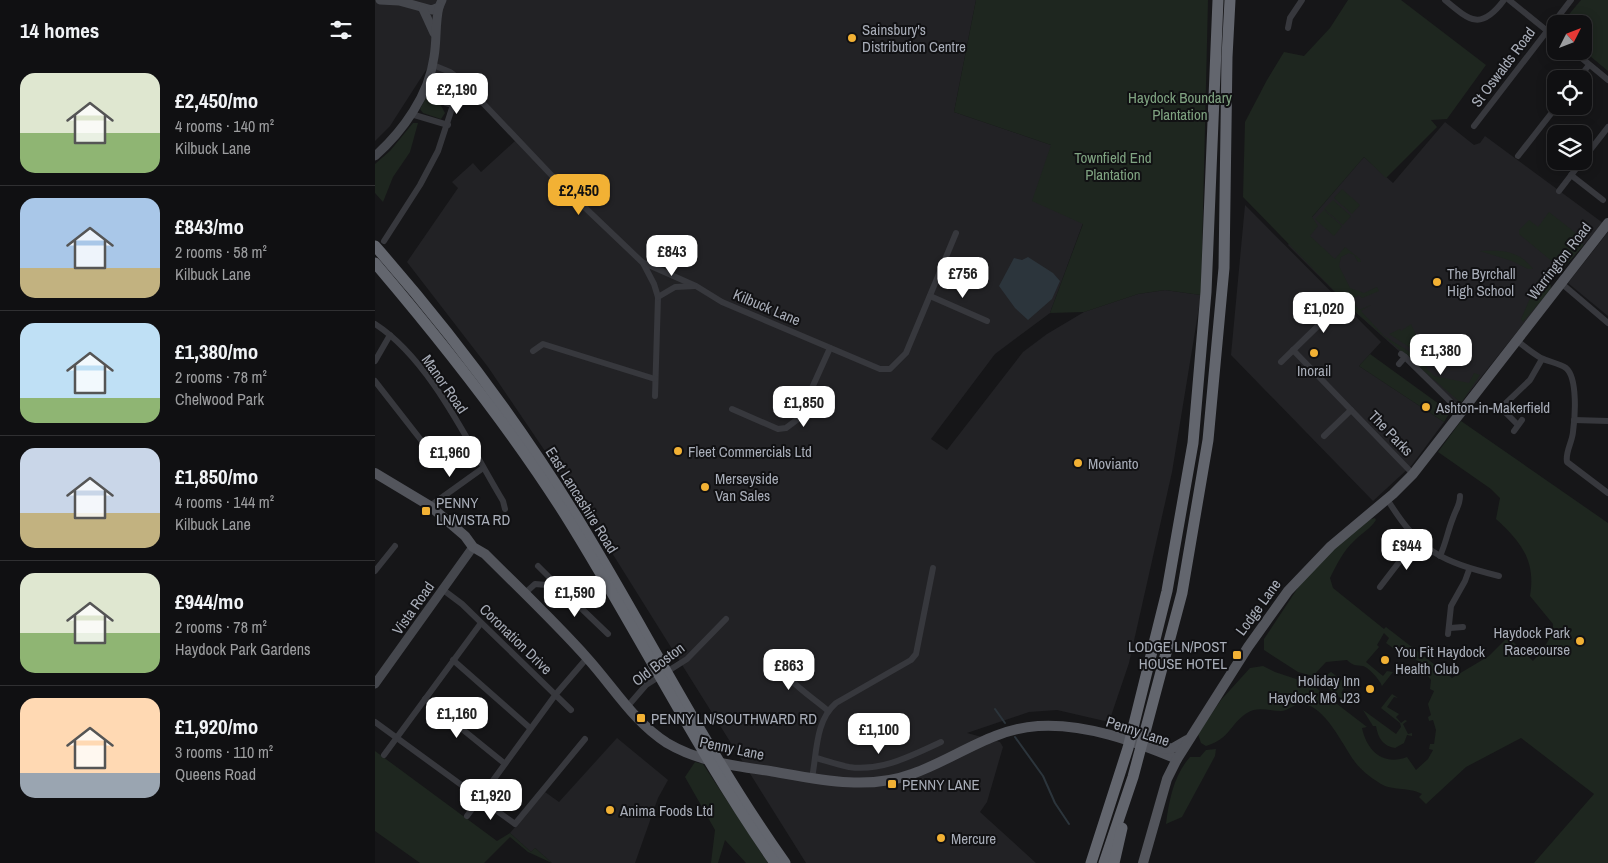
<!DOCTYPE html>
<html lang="en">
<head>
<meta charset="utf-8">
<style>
	body { margin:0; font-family:"Archivo Narrow",sans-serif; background:#19191b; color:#f1f3f6; height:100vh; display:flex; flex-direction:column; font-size:19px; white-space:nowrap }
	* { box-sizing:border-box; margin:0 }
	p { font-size:16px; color:#9c9d9f }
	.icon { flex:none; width:28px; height:28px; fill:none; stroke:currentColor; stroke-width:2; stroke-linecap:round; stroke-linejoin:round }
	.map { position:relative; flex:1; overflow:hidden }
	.panel { display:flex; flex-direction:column; background:#101012; width:375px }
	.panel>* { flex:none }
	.needle { width:32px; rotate:48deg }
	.fabs { position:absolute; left:1172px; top:15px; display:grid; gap:10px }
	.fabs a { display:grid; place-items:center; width:45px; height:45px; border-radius:10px; background:#101012; box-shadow:0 2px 12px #0003,0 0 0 1px #303032; font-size:25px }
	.price { position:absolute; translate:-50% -42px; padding:0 11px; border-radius:10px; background:#fff; color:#222; font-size:16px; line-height:32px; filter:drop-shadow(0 1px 2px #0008) }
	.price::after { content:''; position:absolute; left:50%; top:30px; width:15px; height:11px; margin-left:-8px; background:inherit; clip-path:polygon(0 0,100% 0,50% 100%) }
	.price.on { background:#f2b134; color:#111 }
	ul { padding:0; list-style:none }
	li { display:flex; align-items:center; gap:15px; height:125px; padding:0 20px }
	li+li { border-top:1px solid #303032 }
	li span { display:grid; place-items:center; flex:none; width:140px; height:100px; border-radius:15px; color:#555 }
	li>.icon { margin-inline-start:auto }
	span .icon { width:60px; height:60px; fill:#fffc; stroke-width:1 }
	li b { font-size:21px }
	h2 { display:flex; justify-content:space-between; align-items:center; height:60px; padding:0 20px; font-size:21px }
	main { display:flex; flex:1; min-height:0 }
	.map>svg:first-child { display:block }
</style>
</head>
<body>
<main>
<section class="panel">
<h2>14 homes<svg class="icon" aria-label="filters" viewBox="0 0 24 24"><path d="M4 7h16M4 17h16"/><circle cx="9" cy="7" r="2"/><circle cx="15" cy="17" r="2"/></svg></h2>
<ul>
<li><span style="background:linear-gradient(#dfe7d0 60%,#8fb573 0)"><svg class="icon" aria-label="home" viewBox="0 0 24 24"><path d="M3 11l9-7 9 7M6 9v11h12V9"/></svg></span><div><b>£2,450/mo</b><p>4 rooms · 140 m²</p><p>Kilbuck Lane</p></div></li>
<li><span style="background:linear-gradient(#a9c7e8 70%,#c2b280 0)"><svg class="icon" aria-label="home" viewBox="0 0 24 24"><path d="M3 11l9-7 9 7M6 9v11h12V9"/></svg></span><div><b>£843/mo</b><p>2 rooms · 58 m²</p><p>Kilbuck Lane</p></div></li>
<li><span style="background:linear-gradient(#bfe0f5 75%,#8fb573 0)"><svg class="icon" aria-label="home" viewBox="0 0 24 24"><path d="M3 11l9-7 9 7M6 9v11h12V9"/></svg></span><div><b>£1,380/mo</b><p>2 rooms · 78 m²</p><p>Chelwood Park</p></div></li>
<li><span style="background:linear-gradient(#c9d6e8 65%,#c2b280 0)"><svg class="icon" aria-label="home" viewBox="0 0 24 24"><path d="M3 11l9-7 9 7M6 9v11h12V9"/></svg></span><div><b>£1,850/mo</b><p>4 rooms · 144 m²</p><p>Kilbuck Lane</p></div></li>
<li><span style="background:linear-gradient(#dfe7d0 60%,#8fb573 0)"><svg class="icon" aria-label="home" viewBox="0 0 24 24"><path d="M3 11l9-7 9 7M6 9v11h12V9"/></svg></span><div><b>£944/mo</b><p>2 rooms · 78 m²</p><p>Haydock Park Gardens</p></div></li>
<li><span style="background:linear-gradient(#ffd9b3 75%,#9aa5b1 0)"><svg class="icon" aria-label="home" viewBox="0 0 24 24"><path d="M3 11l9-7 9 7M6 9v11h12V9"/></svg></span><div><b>£1,920/mo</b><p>3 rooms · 110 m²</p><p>Queens Road</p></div></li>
</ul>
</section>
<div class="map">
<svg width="1233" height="863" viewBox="0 0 1233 863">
	<rect width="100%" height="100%" fill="#161618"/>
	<g fill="#222225">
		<polygon points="0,0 601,0 579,112 676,145 708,223 675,313 620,354 556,439 572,450 648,352 672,334 709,312 763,294 790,290 826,295 797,472 754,663 734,722 682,710 654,712 592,733 625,742 628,747 612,802 605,812 661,863 431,863 212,513 113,367 32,262 83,188 77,182 98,163 106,172 140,141 99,96 51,70 15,126 0,141"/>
		<polygon points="1070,122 1099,145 1105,143 1110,136 1228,223 1189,267 1186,265 1177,276 1174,281 1176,289 1084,405 977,309 913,245 989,157 1018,183"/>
		<polygon points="870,205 1006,342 984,366 1069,422 1037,465 998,501 856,355"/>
		<polygon points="1233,232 1233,316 1193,283"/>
		<polygon points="242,738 293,780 283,798 260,863 177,863 160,848 156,852 135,833 170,792 184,802"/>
	</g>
	<g fill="#1e261f">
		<polygon points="601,0 833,0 826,295 790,290 763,294 709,312 675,313 708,224 657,201 676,145 579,112"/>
		<polygon points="973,0 1026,0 1111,65 1072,119 1056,120 1062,127 1011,178 989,157 937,217 943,226 935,236 960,259 970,247 985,259 986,262 983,262 979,255 974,253 966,257 964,266 975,288 989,293 1002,287 1004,291 987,298 984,295 977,299 984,310 996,305 986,311 1009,336 1053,363 1051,368 1059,376 1094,383 1099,373 1105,375 1086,403 977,309 868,197 870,122 892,80 909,52 929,56 955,28"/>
		<polygon points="1206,0 1233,0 1233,71 1209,51 1209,24 1186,24"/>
		<polygon points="67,77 73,77 80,83 80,98 70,96 65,104 70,113 66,119 48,113 45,109 60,81"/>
		<polygon points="38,123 43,123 35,152 18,177 8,202 0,193 0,164 15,151"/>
		<polygon points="967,189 985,205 977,214 959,198"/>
		<polygon points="958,200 976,216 968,225 949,209"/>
		<polygon points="949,210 967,226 959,236 940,219"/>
		<polygon points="1174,212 1207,238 1204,241 1209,245 1189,267 1186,265 1185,268 1144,234 1144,230 1154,220 1163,227"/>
		<path d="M1105,251c23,-1 38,-1 53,18h-5l-16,-8z"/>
		<polygon points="1167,279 1175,282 1176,289 1148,322 1146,319 1163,280"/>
		<polygon points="1036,324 1051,358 1014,334 1025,329 1026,331"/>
		<polygon points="995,354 1075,412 1069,422 984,366"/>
		<path d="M1086,421l147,102v340h-74l60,-69 -73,-56 -55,29 -40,37 -7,-7 3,-3c-15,-8 -31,-2 -44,-12 -8,-5 -17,-12 -23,-20 -12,-16 -30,-57 -53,-58 -7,-1 -14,7 -21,7 -11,0 -24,-5 -34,2 -17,11 -17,26 -41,33l-5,-3 -3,-9 23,-34 29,-32 13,-2 12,6 36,12 56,43 -5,1c5,23 21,38 45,29l9,13 12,-11 5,-9 -4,-1 1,-5h4l2,-14 -3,-10 -4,1 -1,-4 3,-2 -3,-11 6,-13 -4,-2 1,-9 -6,-8 2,-4 -21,-16 -3,3 -17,-12 3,-5 -5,-5 -7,12 2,2 -13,15 17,14 4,-5 6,1 -11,14c-1,-4 -12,-18 -19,-20 -7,-1 -10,0 -16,-6l-21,2 -13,14 -15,-4 -34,-22v-11l43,-65 56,-53 12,-3 1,2c-6,9 -14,13 -21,20 -12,11 -18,24 -25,38l3,10 51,41 2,-2 66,51 37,-22 19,-19 25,24c8,-8 21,-25 20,-37l-23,-28c6,-36 -9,-54 -34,-77l4,-21 -9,-9 -53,-37z"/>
		<polygon points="956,672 969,682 967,686 969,688 966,693 981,705 972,703 948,684 947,678"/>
		<path d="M1017,694l6,4 -4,-1 -7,10 12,7 -3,3 5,6 4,-3 2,1 -4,3 5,10 4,-1v3l-5,-1 -3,8 -9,5c-12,-2 -17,-10 -19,-22h-3l-10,-16 33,24 5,-7 -1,-4 -19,-15z"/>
		<path d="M841,749l-1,7 -33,61 -16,7c3,-24 8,-49 24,-67h10l6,-7z"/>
		<polygon points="0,751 122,841 135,833 156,852 160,848 177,863 153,852 135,837 109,863 45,863 0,831"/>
		<polygon points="320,762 328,764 393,863 371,863 350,840 343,863 336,863 340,830 310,777"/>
	</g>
	<polygon fill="#2c353c" points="653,257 678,273 685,281 677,299 653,320 640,308 624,286 639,258 647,260"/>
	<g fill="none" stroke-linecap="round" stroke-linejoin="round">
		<g stroke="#2c353c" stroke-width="2">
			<polyline points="620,709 630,723"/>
			<polyline points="640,737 668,776 680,803 694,824"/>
		</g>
		<g stroke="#37383d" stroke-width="6">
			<path d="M1070,0c25,21 36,31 59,0"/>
			<polyline points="1134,0 1181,38"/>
			<polyline points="913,28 915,18 927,0"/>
			<polyline points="1198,51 1233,80"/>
			<polyline points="58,65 75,72 87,81 181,180 268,263 279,284 283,297 280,396"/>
			<polyline points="1203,79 1214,65"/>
			<polyline points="71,103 78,105 79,100"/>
			<polyline points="36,114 73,125"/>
			<polyline points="1099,126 1196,0"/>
			<polyline points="1143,156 1182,106"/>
			<polyline points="1209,158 1233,127"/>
			<polyline points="1196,175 1228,200"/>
			<polyline points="1184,191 1207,161"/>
			<polyline points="9,241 45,185 63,151 78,105"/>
			<polyline points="269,263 321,286 347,302 505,369 515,369 531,353 581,233"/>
			<polyline points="1186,283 1233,323"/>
			<polyline points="555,296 612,321"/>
			<polyline points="283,297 300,287 320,286"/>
			<path d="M0,324c56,36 94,121 128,177l2,8"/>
			<path d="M1141,340c8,6 16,13 25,18 8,4 18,5 25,10 12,10 9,50 7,64 -1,11 -8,20 -6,30l41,31"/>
			<polyline points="918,350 1038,474"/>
			<polyline points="158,351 168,344 280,379"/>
			<polyline points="1030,357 1086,412"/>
			<polyline points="0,361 15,335"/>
			<polyline points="906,362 948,321 951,307 946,298"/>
			<polyline points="1024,364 1030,357 1026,354"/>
			<path d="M0,381l53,68c15,5 25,-3 39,-10"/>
			<polyline points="357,409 403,429 411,428 423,419 455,348"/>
			<polyline points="1199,420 1233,421"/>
			<polyline points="1143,425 1130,412 1130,404 1155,380 1167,359"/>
			<polyline points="1139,431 1147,420"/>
			<polyline points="949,436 976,410"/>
			<path d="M1012,499c33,53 53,62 112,77"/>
			<polyline points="55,506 108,468"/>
			<path d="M1065,556c6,-13 8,-26 13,-38 3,-9 7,-13 7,-22"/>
			<polyline points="0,571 20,546"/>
			<polyline points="183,586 233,634"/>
			<polyline points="1005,587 1028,557 1044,543"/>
			<polyline points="67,589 87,604 196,710"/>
			<polyline points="149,594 160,584 183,586 163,566"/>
			<polyline points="1075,628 1088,627"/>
			<polyline points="1073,634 1076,606 1090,581 1094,570"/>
			<path d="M401,656c6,23 35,40 51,54"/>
			<polyline points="78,660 155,728"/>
			<polyline points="50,699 129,763"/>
			<polyline points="252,707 271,685 312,659 351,619"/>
			<polyline points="0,722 140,824 210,739"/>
			<polyline points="9,755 106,623"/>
			<path d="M441,758c11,3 22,7 33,9 32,5 64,-12 92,-25"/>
			<path d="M437,778c5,-25 3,-57 24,-75l75,-43 5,-6 17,-86"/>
			<polyline points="92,816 181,694 212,658"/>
		</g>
		<g stroke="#45474d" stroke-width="9">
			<polyline points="5,0 24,1 57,10 64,7 67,0"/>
			<polyline points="48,9 59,33"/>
			<path d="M0,156c28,-25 54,-61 59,-99 3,-17 1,-34 5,-50"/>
			<polyline points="0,684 98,547"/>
		</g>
		<g stroke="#53555c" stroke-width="10">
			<path d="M0,473l55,33 35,30 8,11 12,7c35,35 71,69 103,105 26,29 46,63 79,84 32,19 68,23 103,28 46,8 97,20 142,3 43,-15 79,-45 126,-48 47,-3 96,15 139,33"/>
			<polyline points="781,749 798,748 812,740"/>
			<polyline points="768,863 792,779 802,759 873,647 913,591 956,546 1018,494 1038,474 1233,223"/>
		</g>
		<g stroke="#63666e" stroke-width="11">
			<path d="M0,246c74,84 142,175 201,270 71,116 131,237 209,347"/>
			<path d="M0,263c69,81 134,163 191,253 72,115 131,236 209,347"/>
			<polyline points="716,863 753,748 792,591 818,443 831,292 843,0"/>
			<polyline points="729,863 758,777 807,593 833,440 849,268 852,57 855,0"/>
			<polyline points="739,863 747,828"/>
		</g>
	</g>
	<g fill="#f2b134" stroke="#111113" stroke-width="2">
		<circle cx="477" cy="38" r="5"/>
		<circle cx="1062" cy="282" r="5"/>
		<circle cx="939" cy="353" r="5"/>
		<circle cx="1051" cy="407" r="5"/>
		<circle cx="303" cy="451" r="5"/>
		<circle cx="703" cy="463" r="5"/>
		<circle cx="330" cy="487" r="5"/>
		<rect x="46" y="506" width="10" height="10" rx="2.5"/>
		<circle cx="1205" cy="641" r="5"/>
		<rect x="857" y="650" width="10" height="10" rx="2.5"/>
		<circle cx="1010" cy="660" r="5"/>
		<circle cx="995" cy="689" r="5"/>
		<rect x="261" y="713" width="10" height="10" rx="2.5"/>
		<rect x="512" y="779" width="10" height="10" rx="2.5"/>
		<circle cx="235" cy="810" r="5"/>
		<circle cx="566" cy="838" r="5"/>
	</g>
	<g text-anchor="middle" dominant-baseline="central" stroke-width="4" stroke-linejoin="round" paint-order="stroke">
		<g font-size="15" fill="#a8adb8" stroke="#111113" text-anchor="start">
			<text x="487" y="29">Sainsbury's<tspan x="487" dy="17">Distribution Centre</tspan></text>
			<text x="1072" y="273">The Byrchall<tspan x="1072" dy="17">High School</tspan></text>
			<text x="939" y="370" text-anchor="middle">Inorail</text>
			<text x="1061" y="407">Ashton-in-Makerfield</text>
			<text x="313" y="451">Fleet Commercials Ltd</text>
			<text x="713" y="463">Movianto</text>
			<text x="340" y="478">Merseyside<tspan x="340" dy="17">Van Sales</tspan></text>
			<text x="61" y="502">PENNY<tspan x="61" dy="17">LN/VISTA RD</tspan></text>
			<text x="1195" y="632" text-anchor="end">Haydock Park<tspan x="1195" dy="17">Racecourse</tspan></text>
			<text x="852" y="646" text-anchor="end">LODGE LN/POST<tspan x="852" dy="17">HOUSE HOTEL</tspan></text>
			<text x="1020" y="651">You Fit Haydock<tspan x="1020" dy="17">Health Club</tspan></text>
			<text x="985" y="680" text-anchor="end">Holiday Inn<tspan x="985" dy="17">Haydock M6 J23</tspan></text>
			<text x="276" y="718">PENNY LN/SOUTHWARD RD</text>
			<text x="527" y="784">PENNY LANE</text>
			<text x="245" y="810">Anima Foods Ltd</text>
			<text x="576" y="838">Mercure</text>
		</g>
		<g font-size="15" fill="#a8adb8" stroke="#111113">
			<text transform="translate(1128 67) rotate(-53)">St Oswalds Road</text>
			<text transform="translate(1184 261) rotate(-52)">Warrington Road</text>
			<text transform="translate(392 307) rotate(23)">Kilbuck Lane</text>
			<text transform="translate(70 384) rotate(55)">Manor Road</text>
			<text transform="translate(1016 433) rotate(46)">The Parks</text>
			<text transform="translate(207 500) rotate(58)">East Lancashire Road</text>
			<text transform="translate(883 607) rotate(-54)">Lodge Lane</text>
			<text transform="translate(38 608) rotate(-55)">Vista Road</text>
			<text transform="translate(141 639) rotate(44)">Coronation Drive</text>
			<text transform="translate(283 664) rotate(-37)">Old Boston</text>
			<text transform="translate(763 731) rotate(18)">Penny Lane</text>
			<text transform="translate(357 748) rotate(12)">Penny Lane</text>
		</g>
		<g font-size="15" fill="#7fa381" stroke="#111113">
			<text x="805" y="97">Haydock Boundary<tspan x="805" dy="17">Plantation</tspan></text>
			<text x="738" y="157">Townfield End<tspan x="738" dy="17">Plantation</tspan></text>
		</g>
	</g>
</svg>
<div class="fabs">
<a><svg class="needle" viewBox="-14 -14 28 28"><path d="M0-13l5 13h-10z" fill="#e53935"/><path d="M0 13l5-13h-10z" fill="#9c9d9f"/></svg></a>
<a><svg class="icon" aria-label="locate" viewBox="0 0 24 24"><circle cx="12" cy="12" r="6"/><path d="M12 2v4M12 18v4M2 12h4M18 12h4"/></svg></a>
<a><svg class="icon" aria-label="layers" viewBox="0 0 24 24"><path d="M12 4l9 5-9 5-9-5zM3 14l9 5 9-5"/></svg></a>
</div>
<b class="price" style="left:82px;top:115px">£2,190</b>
<b class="price on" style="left:204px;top:216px">£2,450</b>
<b class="price" style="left:297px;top:277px">£843</b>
<b class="price" style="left:588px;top:299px">£756</b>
<b class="price" style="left:949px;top:334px">£1,020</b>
<b class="price" style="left:1066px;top:376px">£1,380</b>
<b class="price" style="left:429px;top:428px">£1,850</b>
<b class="price" style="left:75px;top:478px">£1,960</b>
<b class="price" style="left:1032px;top:571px">£944</b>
<b class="price" style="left:200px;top:618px">£1,590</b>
<b class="price" style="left:414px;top:691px">£863</b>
<b class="price" style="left:82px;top:739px">£1,160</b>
<b class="price" style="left:504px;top:755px">£1,100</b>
<b class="price" style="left:116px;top:821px">£1,920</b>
</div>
</main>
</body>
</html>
